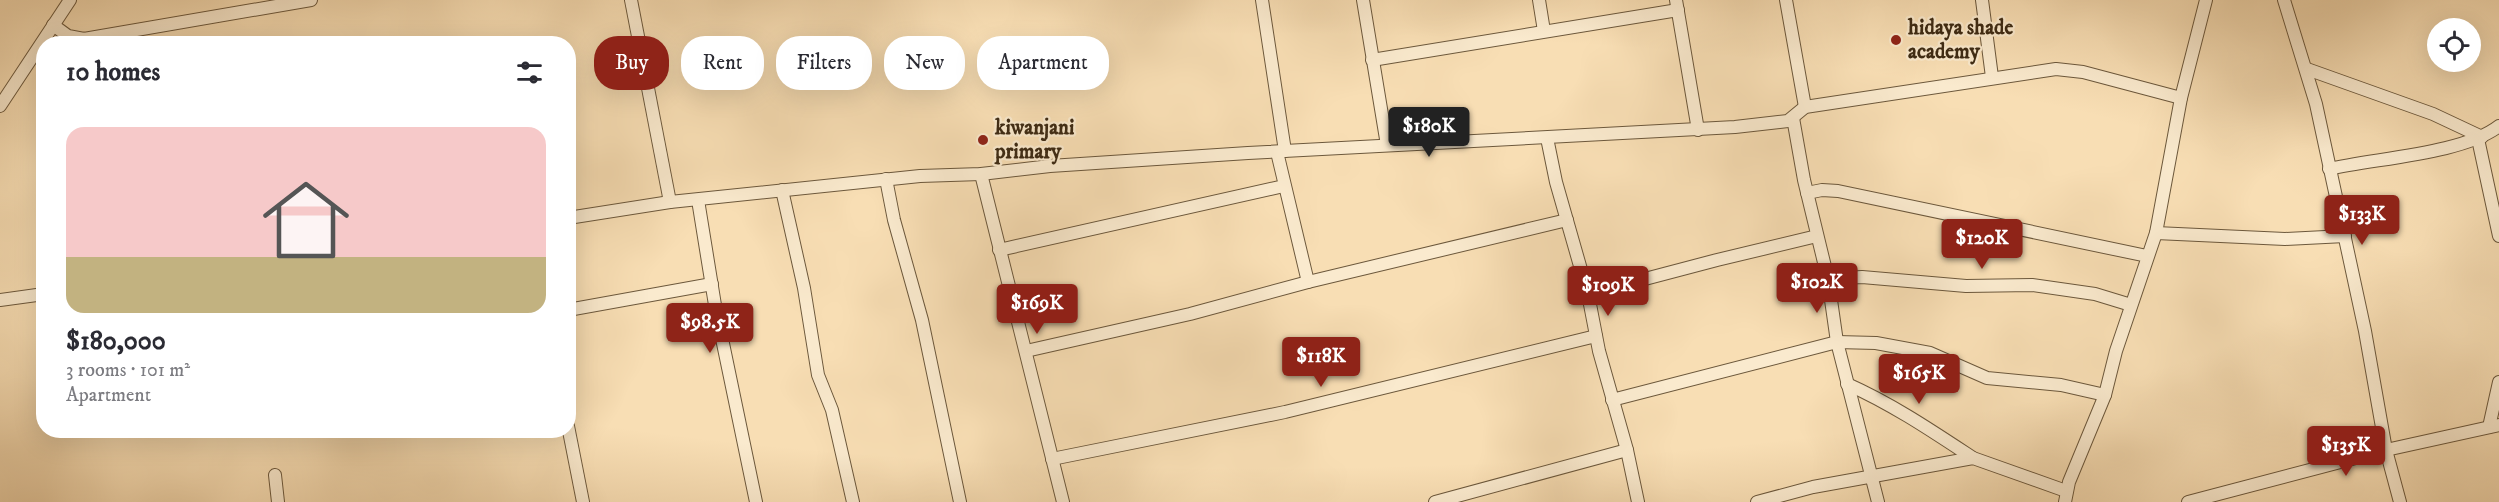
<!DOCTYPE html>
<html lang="en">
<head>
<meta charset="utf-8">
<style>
	body { margin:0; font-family:"IM FELL DW Pica",serif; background:#f2f2f3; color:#2b2b33; height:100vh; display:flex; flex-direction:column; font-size:22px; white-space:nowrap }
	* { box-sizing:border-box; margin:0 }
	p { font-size:20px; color:#7c7c81 }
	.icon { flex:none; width:33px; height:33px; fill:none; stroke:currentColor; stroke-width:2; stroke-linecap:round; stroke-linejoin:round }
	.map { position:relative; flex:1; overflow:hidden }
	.panel { position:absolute; left:36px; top:36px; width:540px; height:402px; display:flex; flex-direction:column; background:#fff; border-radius:24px; box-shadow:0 6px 24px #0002 }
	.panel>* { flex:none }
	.hud { position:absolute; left:594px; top:36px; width:570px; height:54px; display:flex; gap:12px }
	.controls { position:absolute; left:2427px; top:18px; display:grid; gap:12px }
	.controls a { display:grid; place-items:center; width:54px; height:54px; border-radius:50%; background:#fff; box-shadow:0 6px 24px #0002; font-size:30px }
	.price { position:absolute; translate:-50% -51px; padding:0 14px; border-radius:6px; background:#8f2418; color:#fff; font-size:20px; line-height:39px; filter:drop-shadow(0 2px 3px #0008) }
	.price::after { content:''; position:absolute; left:50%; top:36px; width:18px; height:14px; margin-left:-9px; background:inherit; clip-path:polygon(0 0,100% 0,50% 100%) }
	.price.on { background:#222; color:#fff }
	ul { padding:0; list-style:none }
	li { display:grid; align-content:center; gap:12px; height:318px; padding:0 30px }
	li+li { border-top:2px solid #e1e1e2 }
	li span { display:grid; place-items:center; height:186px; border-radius:18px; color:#555 }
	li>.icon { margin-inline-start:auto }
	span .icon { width:108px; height:108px; fill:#fffc; stroke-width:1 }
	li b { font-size:26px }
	h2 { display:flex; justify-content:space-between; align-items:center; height:72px; padding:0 30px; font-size:26px }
	.tag { padding:0 21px; border-radius:24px; background:#fff; box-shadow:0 6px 24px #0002; font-size:21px; line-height:54px }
	.tag.on { background:#8f2418; color:#fff }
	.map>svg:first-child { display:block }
</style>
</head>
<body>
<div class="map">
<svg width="2499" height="502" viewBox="0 0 2499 502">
	<rect width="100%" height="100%" fill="#f8deb4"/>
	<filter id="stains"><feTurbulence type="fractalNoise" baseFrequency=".00333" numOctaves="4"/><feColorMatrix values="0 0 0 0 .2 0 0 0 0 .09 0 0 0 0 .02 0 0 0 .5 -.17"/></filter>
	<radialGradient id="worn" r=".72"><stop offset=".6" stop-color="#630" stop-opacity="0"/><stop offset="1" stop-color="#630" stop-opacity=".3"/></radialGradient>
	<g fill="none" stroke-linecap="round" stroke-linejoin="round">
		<g stroke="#6c583c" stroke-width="14">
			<g id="minor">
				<polyline points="631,0 670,202"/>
				<polyline points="1262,0 1285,151"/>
				<polyline points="1363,0 1387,145"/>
				<polyline points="1539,0 1544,31"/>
				<polyline points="1676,0 1698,130"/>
				<polyline points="1786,0 1805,107"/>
				<polyline points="1982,0 1992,77"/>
				<polyline points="2284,0 2316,104 2365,331 2386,450 2400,502"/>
				<polyline points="53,25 68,36 84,39 311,0"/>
				<polyline points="1372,60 1678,10"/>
				<polyline points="2307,69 2433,114 2482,137"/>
				<polyline points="0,106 70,0"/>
				<polyline points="1793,118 1804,180 1828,279 1837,342 1878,502"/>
				<polyline points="1547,138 1556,182 1588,294 1599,351 1627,450 1638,502"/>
				<polyline points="2478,139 2499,236"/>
				<polyline points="1277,152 1308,282"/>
				<path d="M2329,169c47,-11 134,-15 170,-43"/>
				<polyline points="981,174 1063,502"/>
				<polyline points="886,179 894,220 922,320 960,502"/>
				<polyline points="782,190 804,288 818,375 832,410 853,502"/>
				<polyline points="1807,193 1822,190 1838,191 2147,256"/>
				<polyline points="698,200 715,305 756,502"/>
				<polyline points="568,218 670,202 920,176 981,174 1050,166 1248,153 1735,127 1788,121 1805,107 2056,69 2083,72 2181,98"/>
				<polyline points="2156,233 2285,239 2345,236"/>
				<polyline points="999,250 1284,186"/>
				<polyline points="1828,279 1862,277 1966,286 2032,285 2095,294 2131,305"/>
				<polyline points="1588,294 1717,260 1817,236"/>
				<polyline points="0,300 44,294"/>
				<polyline points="568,310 712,284"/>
				<polyline points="1026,351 1190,314 1308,282 1567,220"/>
				<path d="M1847,384c45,20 85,47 126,74"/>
				<polyline points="1612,400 1837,342 1876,343 1930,353 1987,378 2061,385 2105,395"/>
				<polyline points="568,426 583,502"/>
				<polyline points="2489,427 2499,382"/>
				<polyline points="1052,459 1285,412 1596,336"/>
				<polyline points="275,475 278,502"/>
				<polyline points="1435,502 1627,450"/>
				<polyline points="1757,502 1813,487 1973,458 2066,491"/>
				<polyline points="2065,502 2069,482 2105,395 2116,351 2156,233 2181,98 2206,0"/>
				<polyline points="2188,502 2386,450 2499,425"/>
			</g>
		</g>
		<use href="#minor" stroke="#faeace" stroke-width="12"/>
	</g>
	<g fill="#8f2418" stroke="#faeace" stroke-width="2">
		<circle cx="1896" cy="40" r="6"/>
		<circle cx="983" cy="140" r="6"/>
	</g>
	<g text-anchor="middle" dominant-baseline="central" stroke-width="4.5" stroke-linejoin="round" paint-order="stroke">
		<g font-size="21" font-weight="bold" fill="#3e2b14" stroke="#faeace" text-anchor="start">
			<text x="1908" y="28">hidaya shade<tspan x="1908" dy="24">academy</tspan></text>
			<text x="995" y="128">kiwanjani<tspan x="995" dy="24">primary</tspan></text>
		</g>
	</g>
	<rect width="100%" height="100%" filter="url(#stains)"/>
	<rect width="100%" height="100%" fill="url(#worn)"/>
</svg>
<div class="controls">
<a><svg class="icon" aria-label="locate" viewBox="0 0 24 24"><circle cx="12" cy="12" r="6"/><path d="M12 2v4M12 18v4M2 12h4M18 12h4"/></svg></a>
</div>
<b class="price on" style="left:1429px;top:158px">$180K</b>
<b class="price" style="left:2362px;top:246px">$133K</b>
<b class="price" style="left:1982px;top:270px">$120K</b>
<b class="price" style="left:1817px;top:314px">$102K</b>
<b class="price" style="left:1608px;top:317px">$109K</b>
<b class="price" style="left:1037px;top:335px">$169K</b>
<b class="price" style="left:710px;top:354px">$98.5K</b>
<b class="price" style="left:1321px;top:388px">$118K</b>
<b class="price" style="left:1919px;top:405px">$165K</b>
<b class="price" style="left:2346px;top:477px">$135K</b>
<div class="hud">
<a class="tag on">Buy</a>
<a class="tag">Rent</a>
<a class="tag">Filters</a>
<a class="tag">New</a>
<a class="tag">Apartment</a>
</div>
<section class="panel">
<h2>10 homes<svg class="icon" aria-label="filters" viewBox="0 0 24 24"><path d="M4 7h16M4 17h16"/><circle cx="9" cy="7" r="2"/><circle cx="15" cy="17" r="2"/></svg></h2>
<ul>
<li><span style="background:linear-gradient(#f6c9c9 70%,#c2b280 0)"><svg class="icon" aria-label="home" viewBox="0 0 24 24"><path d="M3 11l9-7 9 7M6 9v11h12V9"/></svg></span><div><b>$180,000</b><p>3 rooms · 101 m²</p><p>Apartment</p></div></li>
</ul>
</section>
</div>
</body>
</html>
